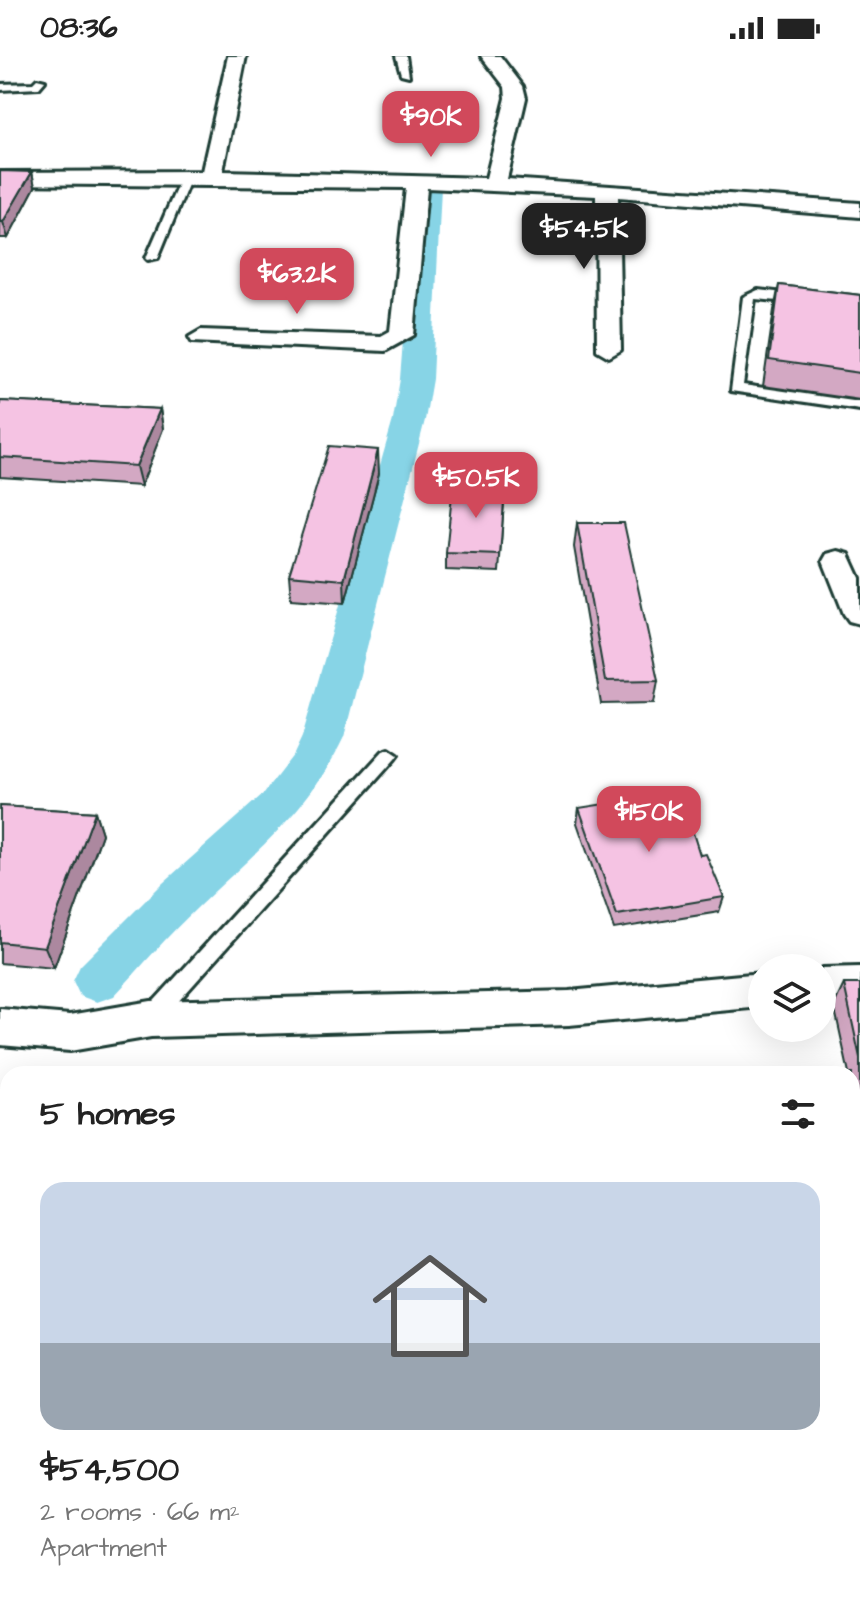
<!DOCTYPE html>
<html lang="en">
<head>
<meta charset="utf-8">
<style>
	body { margin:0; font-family:"Architects Daughter",sans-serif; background:#f2f2f2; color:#222; height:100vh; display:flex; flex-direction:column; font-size:30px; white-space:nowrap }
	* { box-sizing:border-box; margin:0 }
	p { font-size:26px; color:#767676 }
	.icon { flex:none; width:44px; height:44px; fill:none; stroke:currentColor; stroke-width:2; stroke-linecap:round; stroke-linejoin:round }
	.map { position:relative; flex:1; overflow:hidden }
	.panel { position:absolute; left:0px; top:1010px; width:860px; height:536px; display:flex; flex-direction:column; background:#fff; border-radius:24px 24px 0 0; box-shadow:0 8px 32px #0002 }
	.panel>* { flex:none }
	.tools { position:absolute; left:748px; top:898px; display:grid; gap:16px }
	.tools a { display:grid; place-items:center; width:88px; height:88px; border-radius:50%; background:#fff; box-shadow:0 8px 32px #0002; font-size:40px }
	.price { position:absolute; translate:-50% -68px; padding:0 18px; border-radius:16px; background:#d1495b; color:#fff; font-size:26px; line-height:52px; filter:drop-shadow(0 2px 4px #0008) }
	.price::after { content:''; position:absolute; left:50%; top:48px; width:24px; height:18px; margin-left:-12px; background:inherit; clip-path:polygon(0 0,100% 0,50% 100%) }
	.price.active { background:#222; color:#fff }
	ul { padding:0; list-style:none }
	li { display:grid; align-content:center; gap:16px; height:424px; padding:0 40px }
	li+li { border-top:2px solid #e0e0e0 }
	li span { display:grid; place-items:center; height:248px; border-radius:24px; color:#555 }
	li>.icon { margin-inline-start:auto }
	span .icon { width:144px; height:144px; fill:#fffc; stroke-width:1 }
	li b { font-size:34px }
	h2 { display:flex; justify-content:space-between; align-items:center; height:96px; padding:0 40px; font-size:34px }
	.status { display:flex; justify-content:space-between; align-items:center; height:56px; padding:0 40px; background:#fff; direction:ltr }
	.status svg { height:22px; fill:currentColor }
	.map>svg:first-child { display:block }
</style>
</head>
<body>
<div class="status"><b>08:36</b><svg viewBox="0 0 49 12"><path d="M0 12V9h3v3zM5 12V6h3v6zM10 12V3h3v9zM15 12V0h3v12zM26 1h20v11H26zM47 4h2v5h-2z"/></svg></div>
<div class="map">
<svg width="860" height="1546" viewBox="0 0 860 1546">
	<rect width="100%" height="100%" fill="#fff"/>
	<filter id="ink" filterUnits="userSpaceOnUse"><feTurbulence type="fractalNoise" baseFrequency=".0125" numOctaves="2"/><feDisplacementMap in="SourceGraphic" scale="16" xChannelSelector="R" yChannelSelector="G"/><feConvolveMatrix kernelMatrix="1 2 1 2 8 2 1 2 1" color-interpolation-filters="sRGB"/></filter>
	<g filter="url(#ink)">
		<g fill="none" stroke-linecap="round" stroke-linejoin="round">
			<g fill="#87d4e6" fill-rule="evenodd">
				<path d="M428,123l13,8 -9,192 -7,41 -81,317c-36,75 -88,114 -146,170 -30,28 -56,59 -84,89l-17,6 -17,-6 -7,-15 7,-15 83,-83 101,-90 30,-39 8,-17 91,-317 7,-41 15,-192z"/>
				<polygon points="8,1171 8,1255 0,1258 0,1175"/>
			</g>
			<g stroke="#1f3d34" stroke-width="6">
				<g id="lane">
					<polygon points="396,0 406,0 409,20 401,18"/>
					<polygon points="37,23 45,25 39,32 0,34 0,28 33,27"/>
					<polygon points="183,117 192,119 158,202 148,204 146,202"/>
					<polygon points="758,234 802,239 808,243 802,247 755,243 743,329 860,346 860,354 731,335 743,241"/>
					<polygon points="389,693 398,699 395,703 159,967 152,970 145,967 142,961 145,955 383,695"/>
					<polygon points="200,1538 226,1538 225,1546 199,1546"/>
				</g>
			</g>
			<g stroke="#1f3d34" stroke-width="6">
				<g id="street">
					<polygon points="228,0 246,0 223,115 486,122 506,42 505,31 481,0 500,0 523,30 526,42 507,123 860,147 860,161 618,141 621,294 609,301 597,294 596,140 427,132 414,279 385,295 192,286 189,281 201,274 381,280 390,275 406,132 0,128 0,116 202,115"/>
					<polygon points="838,495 849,498 860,522 860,568 849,565 844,558 823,505 827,498"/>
					<polygon points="860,911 860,945 822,946 822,912"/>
					<polygon points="762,917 762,951 569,969 151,981 70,995 0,989 0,953 70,959 151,945 569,935"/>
					<polygon points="860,1491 860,1545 852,1546 834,1538 852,1538 852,1492"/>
					<polygon points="625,1538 737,1538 734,1546 622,1546"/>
				</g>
			</g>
			<use href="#lane" fill="#fff" fill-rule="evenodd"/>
			<use href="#street" fill="#fff" fill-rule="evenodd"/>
		</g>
		<g fill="#d3a8c3" stroke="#1f3d34" stroke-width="2">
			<polygon points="0,115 32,116 35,131 8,182 0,182"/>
			<polygon points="779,229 860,239 860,344 763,330 774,254"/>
			<polygon points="0,345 160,353 163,373 141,430 0,421"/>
			<polygon points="379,417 345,547 291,543 289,519"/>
			<polygon points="505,432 499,516 446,514 446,497"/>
			<polygon points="577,467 658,624 654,647 601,648 574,491"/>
			<polygon points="0,750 95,756 102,778 54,912 0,907"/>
			<polygon points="579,752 700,799 724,841 719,856 614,873 577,767"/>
			<polygon points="844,928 860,928 860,1074 852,1035 852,1018 849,1018 834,949"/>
		</g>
		<g fill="#ac889f" stroke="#1f3d34" stroke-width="2">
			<polygon points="32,116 35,131 8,182 3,166"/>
			<polygon points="160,353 163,373 141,430 136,410"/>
			<polygon points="378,394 379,417 345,547 344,524"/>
			<polygon points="95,756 102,778 54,912 45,891"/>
		</g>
		<g fill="#f5c3e3" stroke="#1f3d34" stroke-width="2">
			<polygon points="0,115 32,116 3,166 0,166"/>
			<polygon points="779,229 860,239 860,317 769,304"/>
			<polygon points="0,345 160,353 136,410 0,401"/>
			<polygon points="329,390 378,394 344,524 289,519"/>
			<polygon points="453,429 505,432 500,499 446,497"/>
			<polygon points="577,467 624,467 658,624 605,625"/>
			<polygon points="680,736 700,799 706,798 724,841 617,859 579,752"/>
			<polygon points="0,750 95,756 45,891 0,886"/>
			<polygon points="844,928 860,928 860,1002"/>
		</g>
	</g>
</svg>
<div class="tools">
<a><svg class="icon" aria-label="layers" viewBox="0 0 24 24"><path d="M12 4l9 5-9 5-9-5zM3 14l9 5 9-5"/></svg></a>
</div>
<b class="price" style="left:431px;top:103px">$90K</b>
<b class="price active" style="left:584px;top:215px">$54.5K</b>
<b class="price" style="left:297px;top:260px">$63.2K</b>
<b class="price" style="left:476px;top:464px">$50.5K</b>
<b class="price" style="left:649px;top:798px">$150K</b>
<section class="panel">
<h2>5 homes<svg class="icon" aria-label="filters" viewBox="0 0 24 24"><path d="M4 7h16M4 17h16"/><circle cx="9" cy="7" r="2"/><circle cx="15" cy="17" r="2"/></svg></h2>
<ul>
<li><span style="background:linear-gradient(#c9d6e8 65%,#9aa5b1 0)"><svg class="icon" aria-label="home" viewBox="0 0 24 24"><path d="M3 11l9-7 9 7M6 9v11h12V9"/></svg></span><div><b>$54,500</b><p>2 rooms · 66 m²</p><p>Apartment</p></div></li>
</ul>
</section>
</div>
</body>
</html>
